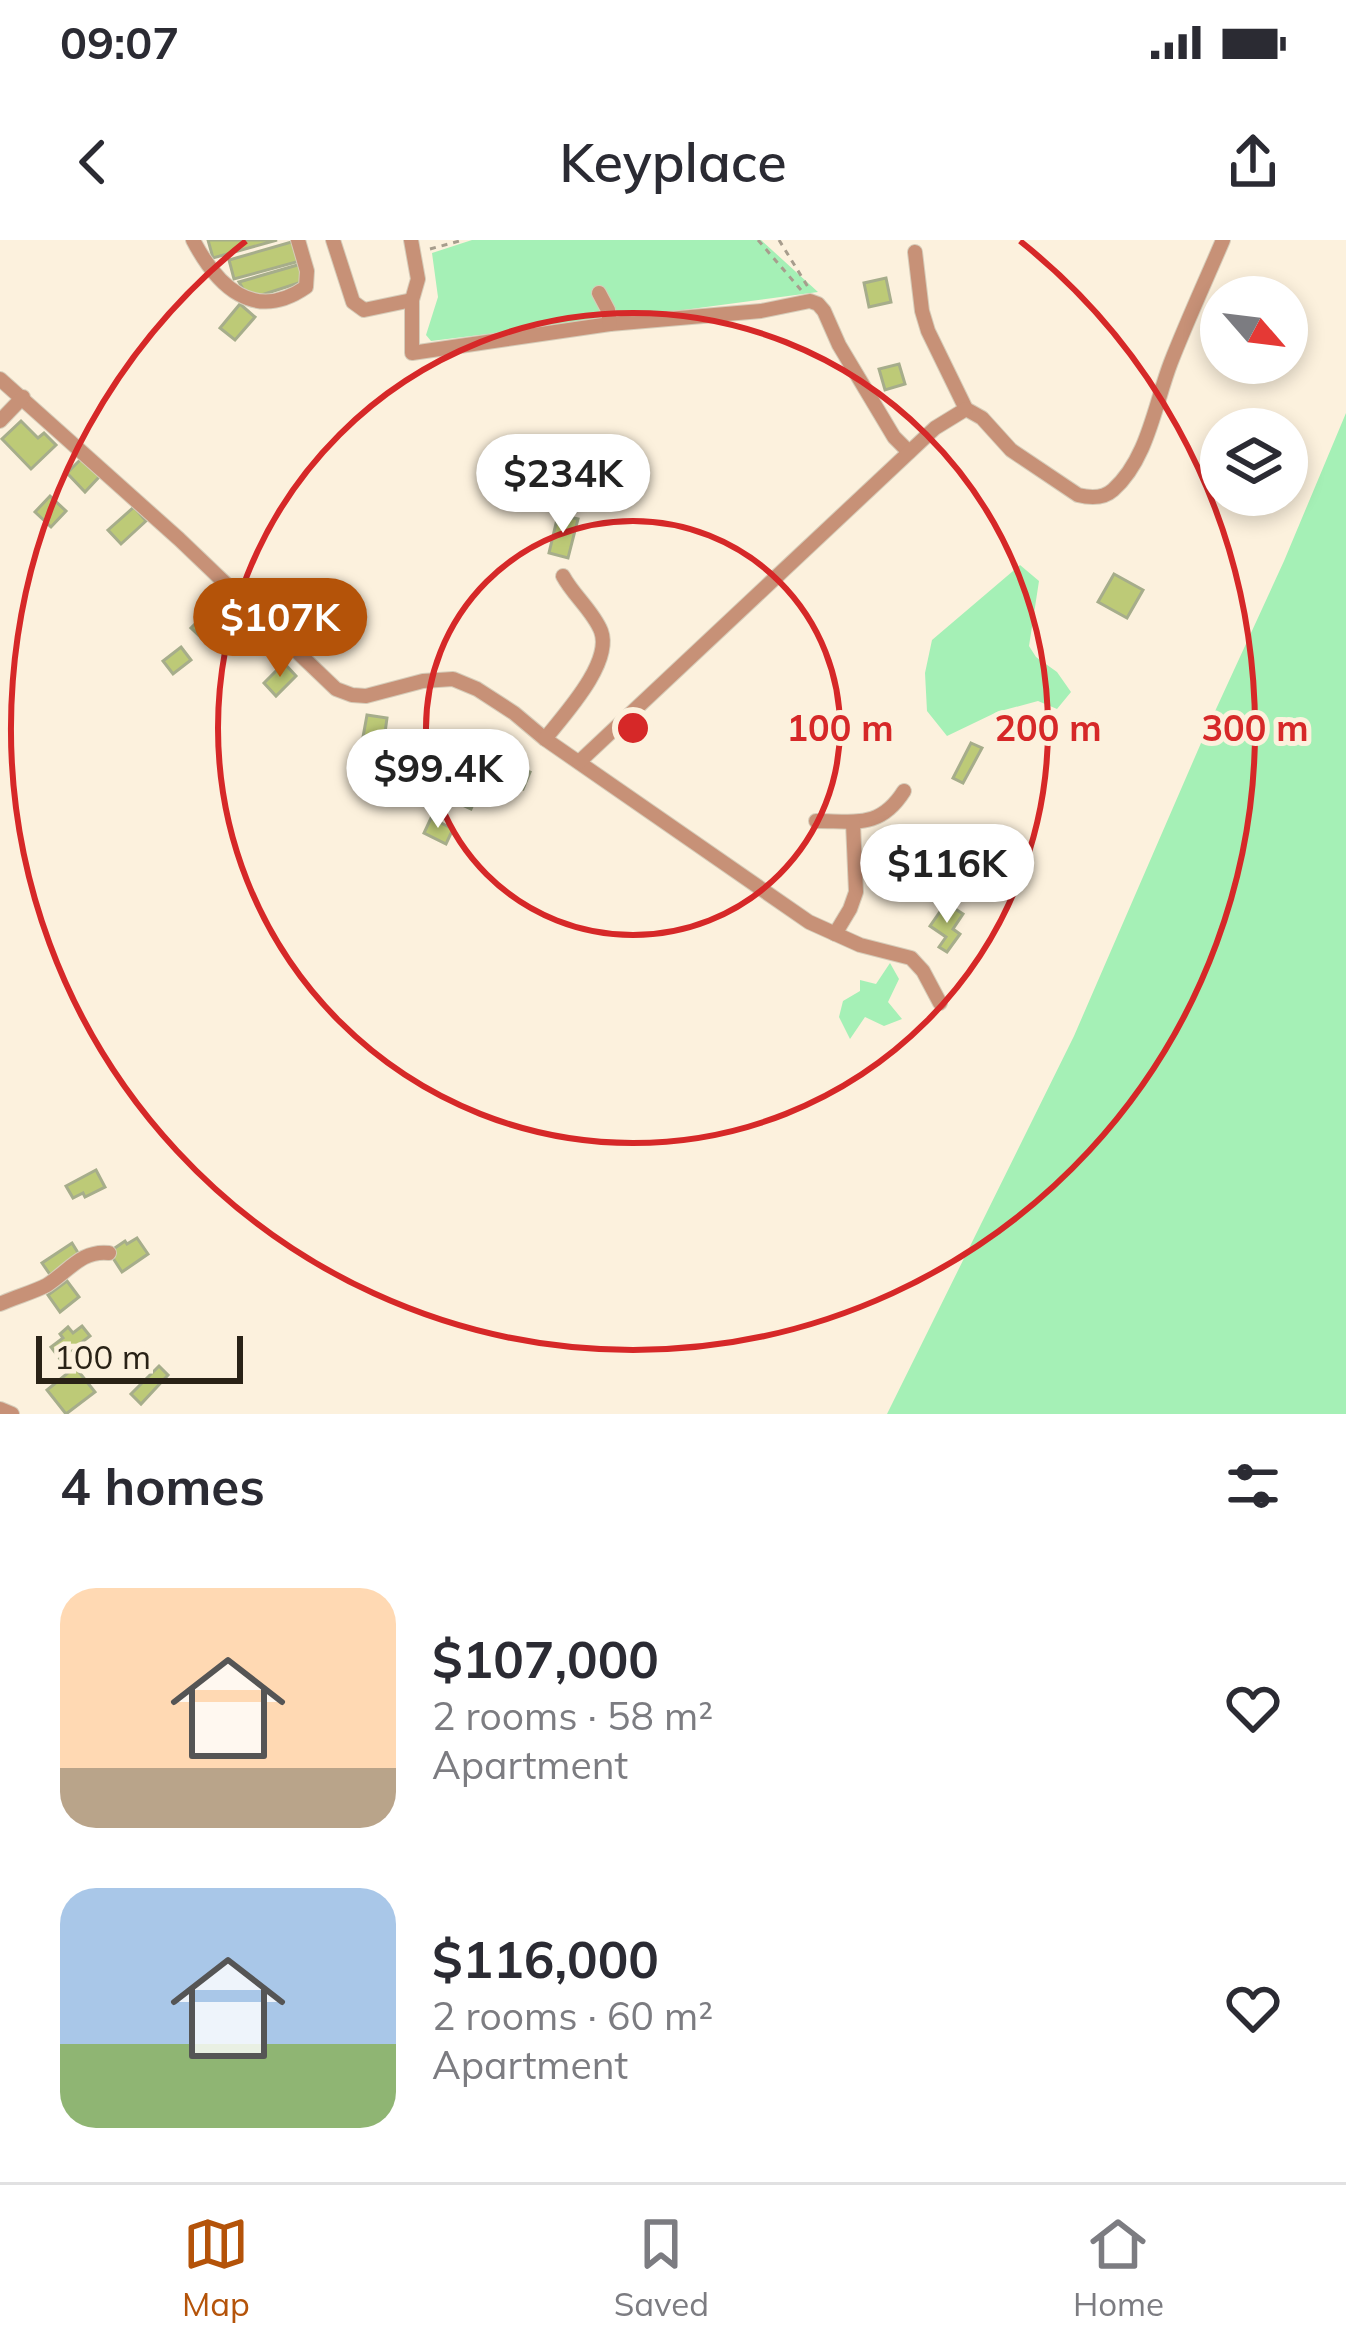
<!DOCTYPE html>
<html lang="en">
<head>
<meta charset="utf-8">
<style>
	body { margin:0; font-family:Mulish,sans-serif; background:#f2f2f3; color:#2b2b33; height:100vh; display:flex; flex-direction:column; font-size:45px; white-space:nowrap }
	* { box-sizing:border-box; margin:0 }
	p { font-size:39px; color:#7c7c81 }
	.icon { flex:none; width:66px; height:66px; fill:none; stroke:currentColor; stroke-width:2; stroke-linecap:round; stroke-linejoin:round }
	.map { position:relative; height:1174px; overflow:hidden }
	.side { display:flex; flex-direction:column; background:#fff; flex:1 }
	.side>* { flex:none }
	.needle { width:78px; rotate:118deg }
	.fabs { position:absolute; left:1200px; top:36px; display:grid; gap:24px }
	.fabs a { display:grid; place-items:center; width:108px; height:108px; border-radius:50%; background:#fff; box-shadow:0 6px 18px #0003; font-size:60px }
	.scale { position:absolute; left:36px; bottom:30px; width:207px; box-sizing:border-box; padding-left:12px; border:6px solid #292216; border-top:0; font-size:33px; line-height:42px; white-space:nowrap; color:#292216; -webkit-text-stroke:9px #fcf1dd; paint-order:stroke }
	.price { position:absolute; translate:-50% -102px; padding:0 27px; border-radius:42px; background:#fff; color:#222; font-size:39px; line-height:78px; filter:drop-shadow(0 3px 6px #0008) }
	.price::after { content:''; position:absolute; left:50%; top:72px; width:36px; height:27px; margin-left:-18px; background:inherit; clip-path:polygon(0 0,100% 0,50% 100%) }
	.price.on { background:#b45309; color:#fff }
	ul { padding:0; list-style:none }
	li { display:flex; align-items:center; gap:36px; height:300px; padding:0 60px }
	li span { display:grid; place-items:center; flex:none; width:336px; height:240px; border-radius:36px; color:#555 }
	li>.icon { margin-inline-start:auto }
	span .icon { width:144px; height:144px; fill:#fffc; stroke-width:1 }
	li b { font-size:51px }
	h2 { display:flex; justify-content:space-between; align-items:center; height:144px; padding:0 60px; font-size:51px }
	.status { display:flex; justify-content:space-between; align-items:center; height:84px; padding:0 60px; background:#fff; direction:ltr }
	.status svg { height:33px; fill:currentColor }
	header { display:flex; justify-content:space-between; align-items:center; height:156px; padding:0 60px; background:#fff; font-size:54px; font-weight:600 }
	.tabs { display:flex; justify-content:space-around; align-items:center; height:168px; border-top:3px solid #e1e1e2; background:#fff; font-size:33px; color:#7c7c81 }
	.tabs a { display:grid; justify-items:center; gap:6px }
	.tabs .on { color:#b45309 }
	.map>svg:first-child { display:block }
</style>
</head>
<body>
<div class="status"><b>09:07</b><svg viewBox="0 0 49 12"><path d="M0 12V9h3v3zM5 12V6h3v6zM10 12V3h3v9zM15 12V0h3v12zM26 1h20v11H26zM47 4h2v5h-2z"/></svg></div>
<header><svg class="icon" aria-label="back" viewBox="0 0 24 24"><path d="M15 5l-7 7 7 7"/></svg>Keyplace<svg class="icon" aria-label="share" viewBox="0 0 24 24"><path d="M12 15V3M7 8l5-5 5 5M5 13v7h14v-7"/></svg></header>
<div class="map">
<svg width="1346" height="1174" viewBox="0 0 1346 1174">
	<rect width="100%" height="100%" fill="#fcf1dd"/>
	<g fill="#a5f0b6">
		<polygon points="472,0 761,0 818,52 616,79 596,61 603,80 431,101 426,95 438,57 432,13"/>
		<polygon points="1346,173 1346,1174 887,1174 1074,796 1211,480 1284,321"/>
		<polygon points="1020,325 1039,341 1029,406 1036,417 1057,432 1071,452 1057,469 1038,461 997,472 947,496 927,471 925,433 932,400"/>
		<polygon points="890,723 899,739 888,762 902,779 884,786 865,777 850,799 839,777 843,761 860,751 860,740 876,744"/>
	</g>
	<g fill="#bdca77" stroke="#a6ad8b" stroke-width="3">
		<polygon points="208,0 277,0 213,18"/>
		<polygon points="295,1 300,21 234,39 229,20"/>
		<polygon points="301,24 305,41 249,59 239,42"/>
		<polygon points="886,38 891,62 869,67 864,43"/>
		<polygon points="240,64 255,77 235,100 220,88"/>
		<polygon points="899,124 905,144 885,150 879,129"/>
		<polygon points="21,181 38,198 44,193 56,205 31,229 2,199"/>
		<polygon points="82,218 100,236 85,252 67,233"/>
		<polygon points="50,256 66,271 51,287 35,272"/>
		<polygon points="134,267 146,281 121,304 108,290"/>
		<polygon points="558,275 578,279 568,318 549,313"/>
		<polygon points="1114,334 1143,350 1127,378 1098,362"/>
		<polygon points="240,362 247,367 246,380 238,383 231,381 209,405 191,388 211,368 217,374 222,369 226,373"/>
		<polygon points="181,407 191,420 173,434 163,421"/>
		<polygon points="284,423 296,436 276,456 264,443"/>
		<polygon points="367,475 387,478 384,500 363,497"/>
		<polygon points="476,497 526,520 522,529 530,532 523,549 510,544 508,549 484,538 471,569 445,557 457,529 466,533 474,515 469,513"/>
		<polygon points="971,503 982,508 963,543 953,538"/>
		<polygon points="431,578 453,589 446,604 424,593"/>
		<polygon points="946,663 963,674 953,689 960,694 947,712 939,707 946,697 930,686"/>
		<polygon points="96,930 105,947 85,957 83,953 73,958 66,946"/>
		<polygon points="137,998 148,1014 122,1032 109,1012 125,1001 127,1004"/>
		<polygon points="72,1003 80,1016 51,1036 42,1023"/>
		<polygon points="67,1041 79,1057 60,1072 48,1055"/>
		<polygon points="82,1086 90,1096 60,1119 51,1107 63,1098 60,1094 68,1087 73,1093"/>
		<polygon points="159,1126 168,1135 141,1164 131,1154"/>
		<polygon points="75,1127 95,1152 66,1174 47,1150"/>
	</g>
	<g fill="none" stroke-linecap="round" stroke-linejoin="round">
		<g stroke="#d6ccb9" stroke-width="16">
			<g id="minor">
				<path d="M193,0c24,46 61,83 113,47l1,-16 -9,-31"/>
				<polyline points="333,0 353,62 364,70 412,60"/>
				<polyline points="411,0 418,39 412,60 412,113 610,84 761,71 810,61 818,64 824,71 839,105 894,197 909,212"/>
				<path d="M915,12l7,59 6,20 38,78 16,9 29,32 67,45c12,3 25,4 35,-5 35,-31 42,-87 58,-128 16,-41 35,-82 52,-122"/>
				<polyline points="599,53 608,70 610,84"/>
				<polyline points="0,139 179,299 336,449 352,455 366,456 423,441 453,439 477,449 514,473 545,499 809,682 860,705 911,718 923,731 940,763"/>
				<polyline points="0,181 23,157"/>
				<path d="M545,499c18,-23 68,-76 56,-108 -8,-20 -28,-36 -38,-55"/>
				<polyline points="579,522 935,188 966,169"/>
				<path d="M816,581c39,0 64,8 88,-30"/>
				<polyline points="835,694 850,669 856,652 853,583"/>
				<path d="M0,1064c15,-7 34,-12 47,-19 22,-14 34,-35 62,-32"/>
				<polyline points="0,1169 12,1174"/>
			</g>
		</g>
		<g stroke="#a79d8d" stroke-width="3" stroke-dasharray="6 6" stroke-linecap="butt">
			<polyline points="758,0 801,50"/>
			<polyline points="779,0 808,47"/>
			<polyline points="430,9 463,0"/>
		</g>
		<use href="#minor" stroke="#c79177" stroke-width="14"/>
	</g>
	<g fill="none" stroke="#d62828" stroke-width="6">
		<circle cx="633" cy="488" r="207"/>
		<circle cx="633" cy="488" r="415"/>
		<path d="M1020 1A622 622 0 1 1 246 1"/>
	</g>
	<circle cx="633" cy="488" r="18" fill="#d62828" stroke="#fcf1dd" stroke-width="6"/>
	<g font-size="36" text-anchor="middle" font-weight="bold" fill="#d62828" stroke="#fcf1dd" stroke-width="10" stroke-linejoin="round" paint-order="stroke">
		<text x="840" y="501">100 m</text>
		<text x="1048" y="501">200 m</text>
		<text x="1255" y="501">300 m</text>
	</g>
</svg>
<div class="fabs">
<a><svg class="needle" viewBox="-14 -14 28 28"><path d="M0-13l5 13h-10z" fill="#e53935"/><path d="M0 13l5-13h-10z" fill="#7c7c81"/></svg></a>
<a><svg class="icon" aria-label="layers" viewBox="0 0 24 24"><path d="M12 4l9 5-9 5-9-5zM3 14l9 5 9-5"/></svg></a>
</div>
<div class="scale">100 m</div>
<b class="price" style="left:563px;top:296px">$234K</b>
<b class="price on" style="left:280px;top:440px">$107K</b>
<b class="price" style="left:438px;top:591px">$99.4K</b>
<b class="price" style="left:947px;top:686px">$116K</b>
</div>
<section class="side">
<h2>4 homes<svg class="icon" aria-label="filters" viewBox="0 0 24 24"><path d="M4 7h16M4 17h16"/><circle cx="9" cy="7" r="2"/><circle cx="15" cy="17" r="2"/></svg></h2>
<ul>
<li><span style="background:linear-gradient(#ffd9b3 75%,#b9a48a 0)"><svg class="icon" aria-label="home" viewBox="0 0 24 24"><path d="M3 11l9-7 9 7M6 9v11h12V9"/></svg></span><div><b>$107,000</b><p>2 rooms · 58 m²</p><p>Apartment</p></div><svg class="icon" aria-label="heart" viewBox="0 0 24 24"><path d="M12 20l-8-8c-3-5 5-10 8-4 3-6 11-1 8 4z"/></svg></li>
<li><span style="background:linear-gradient(#a9c7e8 65%,#8fb573 0)"><svg class="icon" aria-label="home" viewBox="0 0 24 24"><path d="M3 11l9-7 9 7M6 9v11h12V9"/></svg></span><div><b>$116,000</b><p>2 rooms · 60 m²</p><p>Apartment</p></div><svg class="icon" aria-label="heart" viewBox="0 0 24 24"><path d="M12 20l-8-8c-3-5 5-10 8-4 3-6 11-1 8 4z"/></svg></li>
</ul>
</section>
<nav class="tabs">
<a class="on"><svg class="icon" aria-label="map" viewBox="0 0 24 24"><path d="M3 6l6-2 6 2 6-2v14l-6 2-6-2-6 2zM9 4v14M15 6v14"/></svg>Map</a>
<a><svg class="icon" aria-label="saved" viewBox="0 0 24 24"><path d="M7 4h10v16l-5-4-5 4z"/></svg>Saved</a>
<a><svg class="icon" aria-label="home" viewBox="0 0 24 24"><path d="M3 11l9-7 9 7M6 9v11h12V9"/></svg>Home</a>
</nav>
</body>
</html>
